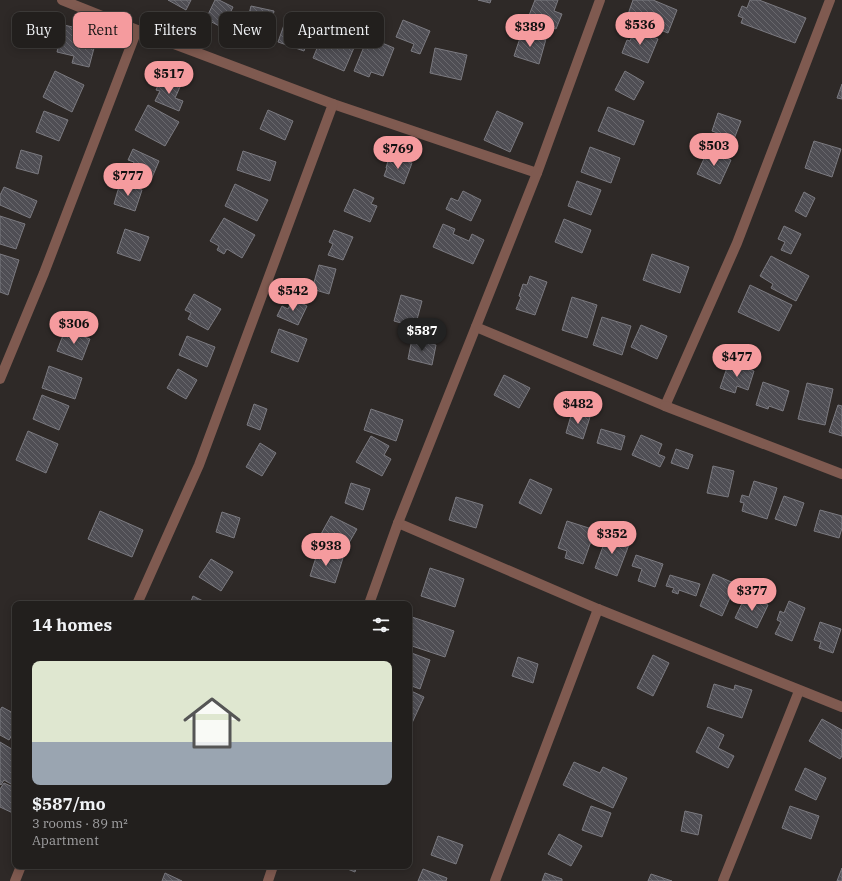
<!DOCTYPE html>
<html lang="en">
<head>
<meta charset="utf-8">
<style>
	body { margin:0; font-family:"IBM Plex Serif",serif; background:#2a2726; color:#f1f3f6; height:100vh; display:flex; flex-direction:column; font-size:15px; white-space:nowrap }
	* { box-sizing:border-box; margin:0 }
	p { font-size:13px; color:#a2a2a4 }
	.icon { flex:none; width:22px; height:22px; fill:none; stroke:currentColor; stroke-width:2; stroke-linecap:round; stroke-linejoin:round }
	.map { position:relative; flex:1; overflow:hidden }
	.details { position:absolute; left:12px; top:601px; width:400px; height:268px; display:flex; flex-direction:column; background:#221f1d; border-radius:8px; box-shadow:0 2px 10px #0003,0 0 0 1px #3f3d3b }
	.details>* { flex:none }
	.top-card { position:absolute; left:12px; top:12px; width:400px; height:36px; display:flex; gap:8px }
	.price { position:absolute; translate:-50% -34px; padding:0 9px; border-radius:14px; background:#f59b9e; color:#111; font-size:13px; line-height:26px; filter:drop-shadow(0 1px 2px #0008) }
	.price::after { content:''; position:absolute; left:50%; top:24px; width:12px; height:9px; margin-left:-6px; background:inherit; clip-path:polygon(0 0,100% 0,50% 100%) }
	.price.selected { background:#222; color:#fff }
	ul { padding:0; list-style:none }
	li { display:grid; align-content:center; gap:8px; height:212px; padding:0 20px }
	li+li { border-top:1px solid #3f3d3b }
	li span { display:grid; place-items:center; height:124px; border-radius:8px; color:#555 }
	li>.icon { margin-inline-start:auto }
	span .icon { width:72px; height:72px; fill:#fffc; stroke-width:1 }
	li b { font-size:17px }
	h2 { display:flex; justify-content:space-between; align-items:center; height:48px; padding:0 20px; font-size:17px }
	.tag { padding:0 14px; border-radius:8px; background:#221f1d; box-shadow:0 2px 10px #0003,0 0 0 1px #3f3d3b; font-size:14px; line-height:36px }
	.tag.selected { background:#f59b9e; color:#111 }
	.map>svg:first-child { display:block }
</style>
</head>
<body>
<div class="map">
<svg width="842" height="881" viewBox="0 0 842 881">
	<defs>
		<pattern id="building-back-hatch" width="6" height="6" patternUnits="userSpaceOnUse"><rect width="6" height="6" fill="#4f4e54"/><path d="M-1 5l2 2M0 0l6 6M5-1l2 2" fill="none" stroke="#69686d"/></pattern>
	</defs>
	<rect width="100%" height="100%" fill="#2e2927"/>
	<g fill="url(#building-back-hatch)" stroke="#7b7a80">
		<polygon points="168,0 191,0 186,10"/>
		<polygon points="215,0 219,0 233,7 223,28 206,19"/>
		<polygon points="478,0 491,0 490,3"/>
		<polygon points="535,0 558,0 554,11 562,14 556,29 528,18"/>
		<polygon points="633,0 653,0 677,10 668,33 627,17"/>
		<polygon points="750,0 759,0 806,18 795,43 741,23 743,18 738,16 742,6 747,8"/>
		<polygon points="251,6 274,11 269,35 245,30"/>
		<polygon points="403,20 430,31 420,54 411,51 414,44 396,37"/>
		<polygon points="285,22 311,31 304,51 278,42"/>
		<polygon points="328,22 359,36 344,71 313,58"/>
		<polygon points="64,25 98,33 89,67 72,63 74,56 57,52"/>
		<polygon points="635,29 658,39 648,63 622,53 627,40 630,41"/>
		<polygon points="522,32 546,39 539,64 514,56"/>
		<polygon points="368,37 394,48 383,76 371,72 369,77 354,71"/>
		<polygon points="435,48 467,55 461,80 430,73"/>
		<polygon points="55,71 84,85 72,112 43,97"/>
		<polygon points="625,71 644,82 634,100 615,90"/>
		<polygon points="161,78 180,87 175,98 183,101 179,111 155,101 160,91 156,90"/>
		<polygon points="842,84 842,99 837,98"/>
		<polygon points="148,105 179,122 165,146 135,130"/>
		<polygon points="608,107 644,121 634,145 598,131"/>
		<polygon points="268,110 293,121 285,140 260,129"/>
		<polygon points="44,111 68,120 59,141 36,132"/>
		<polygon points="497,111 523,123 510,152 484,140"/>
		<polygon points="718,113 741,121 734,139 712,131"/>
		<polygon points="814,141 841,149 832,177 805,168"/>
		<polygon points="590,147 620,158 611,183 581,172"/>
		<polygon points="133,149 159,161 151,180 130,170 134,162 128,160"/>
		<polygon points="21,150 42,156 38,174 16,168"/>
		<polygon points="708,150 731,160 720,184 697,174"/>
		<polygon points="243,151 276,162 270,181 237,170"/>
		<polygon points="393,156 412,163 404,184 384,176 387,168 386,168 388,161 391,162"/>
		<polygon points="577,181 601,190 591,215 568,206"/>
		<polygon points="120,183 142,190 135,211 114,204"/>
		<polygon points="235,184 268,200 257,221 225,206"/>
		<polygon points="4,187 37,201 30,218 0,205 0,195"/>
		<polygon points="354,189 374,198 371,204 377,206 370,222 344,211"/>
		<polygon points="463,191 481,200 471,221 446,209 451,198 458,201"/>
		<polygon points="804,192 815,198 806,217 795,211"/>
		<polygon points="0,216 25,224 16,249 0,244"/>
		<polygon points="224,218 255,235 242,258 227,249 224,254 217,250 219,246 210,241"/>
		<polygon points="564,219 591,230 582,253 555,242"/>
		<polygon points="443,224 455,229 453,234 469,241 472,234 484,240 473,264 433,247"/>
		<polygon points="784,226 801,234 791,254 781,250 785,242 778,239"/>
		<polygon points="125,229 149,237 140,261 117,253"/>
		<polygon points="334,230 353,237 343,260 328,255 333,244 329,242"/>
		<polygon points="0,254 19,260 8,295 0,292"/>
		<polygon points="652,254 689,267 680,293 643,280"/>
		<polygon points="771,256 809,276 796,301 771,288 773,284 760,276"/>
		<polygon points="319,265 336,269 329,294 312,289"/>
		<polygon points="530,276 547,282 535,315 516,309 521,297 519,296 523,284 527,285"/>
		<polygon points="750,285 792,305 779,331 738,312"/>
		<polygon points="194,294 221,309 208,330 188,319 191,313 185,310"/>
		<polygon points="401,295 422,301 415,327 394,321"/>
		<polygon points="572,297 597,305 587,338 562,330"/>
		<polygon points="293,299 307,306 298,325 277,316 282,306 288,309"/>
		<polygon points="602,317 631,326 622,355 593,345"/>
		<polygon points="641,325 667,336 657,359 631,347"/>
		<polygon points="279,329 307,339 298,362 271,352"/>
		<polygon points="65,330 90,339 82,360 57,351"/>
		<polygon points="187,336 215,347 207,367 179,355"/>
		<polygon points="412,339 436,345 432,365 408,359"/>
		<polygon points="729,362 754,371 748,390 737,386 735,393 720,388"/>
		<polygon points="49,366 82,378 75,399 42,388"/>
		<polygon points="178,369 197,380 186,399 167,388"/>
		<polygon points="504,375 530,388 519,408 494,395"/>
		<polygon points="763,382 789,391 783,411 769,406 768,409 756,405"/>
		<polygon points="807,383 833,389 825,425 798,419"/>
		<polygon points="42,395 69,406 59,430 33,419"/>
		<polygon points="254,404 267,409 260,430 247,425"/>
		<polygon points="838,405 842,406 842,436 829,432"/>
		<polygon points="371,409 403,420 396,441 364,430"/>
		<polygon points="572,412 590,417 583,439 566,433"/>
		<polygon points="601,429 625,436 621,450 597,443"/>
		<polygon points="28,431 58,444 46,473 16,460"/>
		<polygon points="641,435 662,444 658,454 665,457 660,467 632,455"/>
		<polygon points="371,436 389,446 384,455 391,459 382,476 356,462"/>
		<polygon points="260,443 276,453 262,476 246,467"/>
		<polygon points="676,449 693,455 688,469 671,463"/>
		<polygon points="713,466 734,471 728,497 707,493"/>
		<polygon points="530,479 552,489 541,514 519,503"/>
		<polygon points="754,481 777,488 767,519 742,511 744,503 740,502 742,495 749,497"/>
		<polygon points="351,483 370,489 363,510 345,503"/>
		<polygon points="784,496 804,503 796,526 775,519"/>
		<polygon points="456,497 483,505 476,528 449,520"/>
		<polygon points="820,510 842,516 842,528 839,538 814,531"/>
		<polygon points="100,511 143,530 132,557 88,539"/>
		<polygon points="222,512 240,518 234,538 216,532"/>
		<polygon points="331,516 357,529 346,548 321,534"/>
		<polygon points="567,521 595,530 583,564 565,558 567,551 558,548"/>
		<polygon points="608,533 630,542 617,576 595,568"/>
		<polygon points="318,551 343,558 335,583 310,576"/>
		<polygon points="636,555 663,564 655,587 638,581 642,569 632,566"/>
		<polygon points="211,559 233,572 221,591 199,577"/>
		<polygon points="430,568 464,579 455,607 421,596"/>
		<polygon points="713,574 736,584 722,616 700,606"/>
		<polygon points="670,575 700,584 696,596 679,590 678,594 672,592 674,588 666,586"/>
		<polygon points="746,595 768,605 757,628 735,618"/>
		<polygon points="193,596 209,604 190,604"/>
		<polygon points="789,601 805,608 792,641 775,634 781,622 777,620 780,611 784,613"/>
		<polygon points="409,616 454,631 445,657 409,645"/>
		<polygon points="820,622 841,629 833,653 819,648 821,642 814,640"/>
		<polygon points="409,652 430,660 420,689 409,685"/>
		<polygon points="653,655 669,663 653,696 637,688"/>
		<polygon points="518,657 538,664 533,683 512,676"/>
		<polygon points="714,684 734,690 735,685 752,690 742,718 707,707"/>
		<polygon points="409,690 424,697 412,723 409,722"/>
		<polygon points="2,707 15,714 15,736 12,735 9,740 0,735 0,710"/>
		<polygon points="822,719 842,730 842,756 840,759 809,741"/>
		<polygon points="708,727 724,735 718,748 734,756 728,768 696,752"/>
		<polygon points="0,742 15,751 15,783 13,781 11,784 4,780 1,785 0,784"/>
		<polygon points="574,762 600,773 603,767 627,778 613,808 563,785"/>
		<polygon points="805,768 826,778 816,800 795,790"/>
		<polygon points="4,783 15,788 15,814 0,807 0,789"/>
		<polygon points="591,806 611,813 602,837 582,830"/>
		<polygon points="790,806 819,816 811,839 782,828"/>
		<polygon points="685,811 702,815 698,835 681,831"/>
		<polygon points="559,834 582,846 571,866 548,854"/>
		<polygon points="438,836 463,845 456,864 431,855"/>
		<polygon points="340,866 357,866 355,872"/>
		<polygon points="842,868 842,881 837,881"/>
		<polygon points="423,869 447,878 446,881 418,881"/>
		<polygon points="165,873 182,881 162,881"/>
		<polygon points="545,873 562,879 562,881 542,881"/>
		<polygon points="651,874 672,881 648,881"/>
	</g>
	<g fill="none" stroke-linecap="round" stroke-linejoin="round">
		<g stroke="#7f5a50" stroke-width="10">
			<polyline points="62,0 137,30 333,104 537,173"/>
			<polyline points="476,327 665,406 737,243 830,0"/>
			<polyline points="0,379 44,273 137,30"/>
			<polyline points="665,406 842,474"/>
			<polyline points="398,523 598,609 842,707"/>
			<polyline points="137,604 199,465 333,104"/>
			<polyline points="369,604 398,523 537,173 600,0"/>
			<polyline points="15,881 21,866"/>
			<polyline points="268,881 273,866"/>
			<polyline points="495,881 598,609"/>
			<polyline points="723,881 799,691"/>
		</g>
	</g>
</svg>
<b class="price" style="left:640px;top:46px">$536</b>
<b class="price" style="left:530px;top:48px">$389</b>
<b class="price" style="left:169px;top:95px">$517</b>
<b class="price" style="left:714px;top:167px">$503</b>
<b class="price" style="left:398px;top:170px">$769</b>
<b class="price" style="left:128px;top:197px">$777</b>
<b class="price" style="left:293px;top:312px">$542</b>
<b class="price" style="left:74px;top:345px">$306</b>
<b class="price selected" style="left:422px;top:352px">$587</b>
<b class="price" style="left:737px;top:378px">$477</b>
<b class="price" style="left:578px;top:425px">$482</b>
<b class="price" style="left:612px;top:555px">$352</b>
<b class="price" style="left:326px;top:567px">$938</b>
<b class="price" style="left:752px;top:612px">$377</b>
<div class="top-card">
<a class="tag">Buy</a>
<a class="tag selected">Rent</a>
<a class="tag">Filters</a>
<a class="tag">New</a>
<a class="tag">Apartment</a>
</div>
<section class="details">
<h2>14 homes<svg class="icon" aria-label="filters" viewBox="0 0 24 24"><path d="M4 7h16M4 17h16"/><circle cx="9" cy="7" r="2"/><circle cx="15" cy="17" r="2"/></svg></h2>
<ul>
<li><span style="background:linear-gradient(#dfe7d0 65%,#9aa5b1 0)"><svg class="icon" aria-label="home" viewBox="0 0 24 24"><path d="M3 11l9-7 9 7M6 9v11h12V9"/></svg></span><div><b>$587/mo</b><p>3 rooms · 89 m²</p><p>Apartment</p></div></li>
</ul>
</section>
</div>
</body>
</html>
